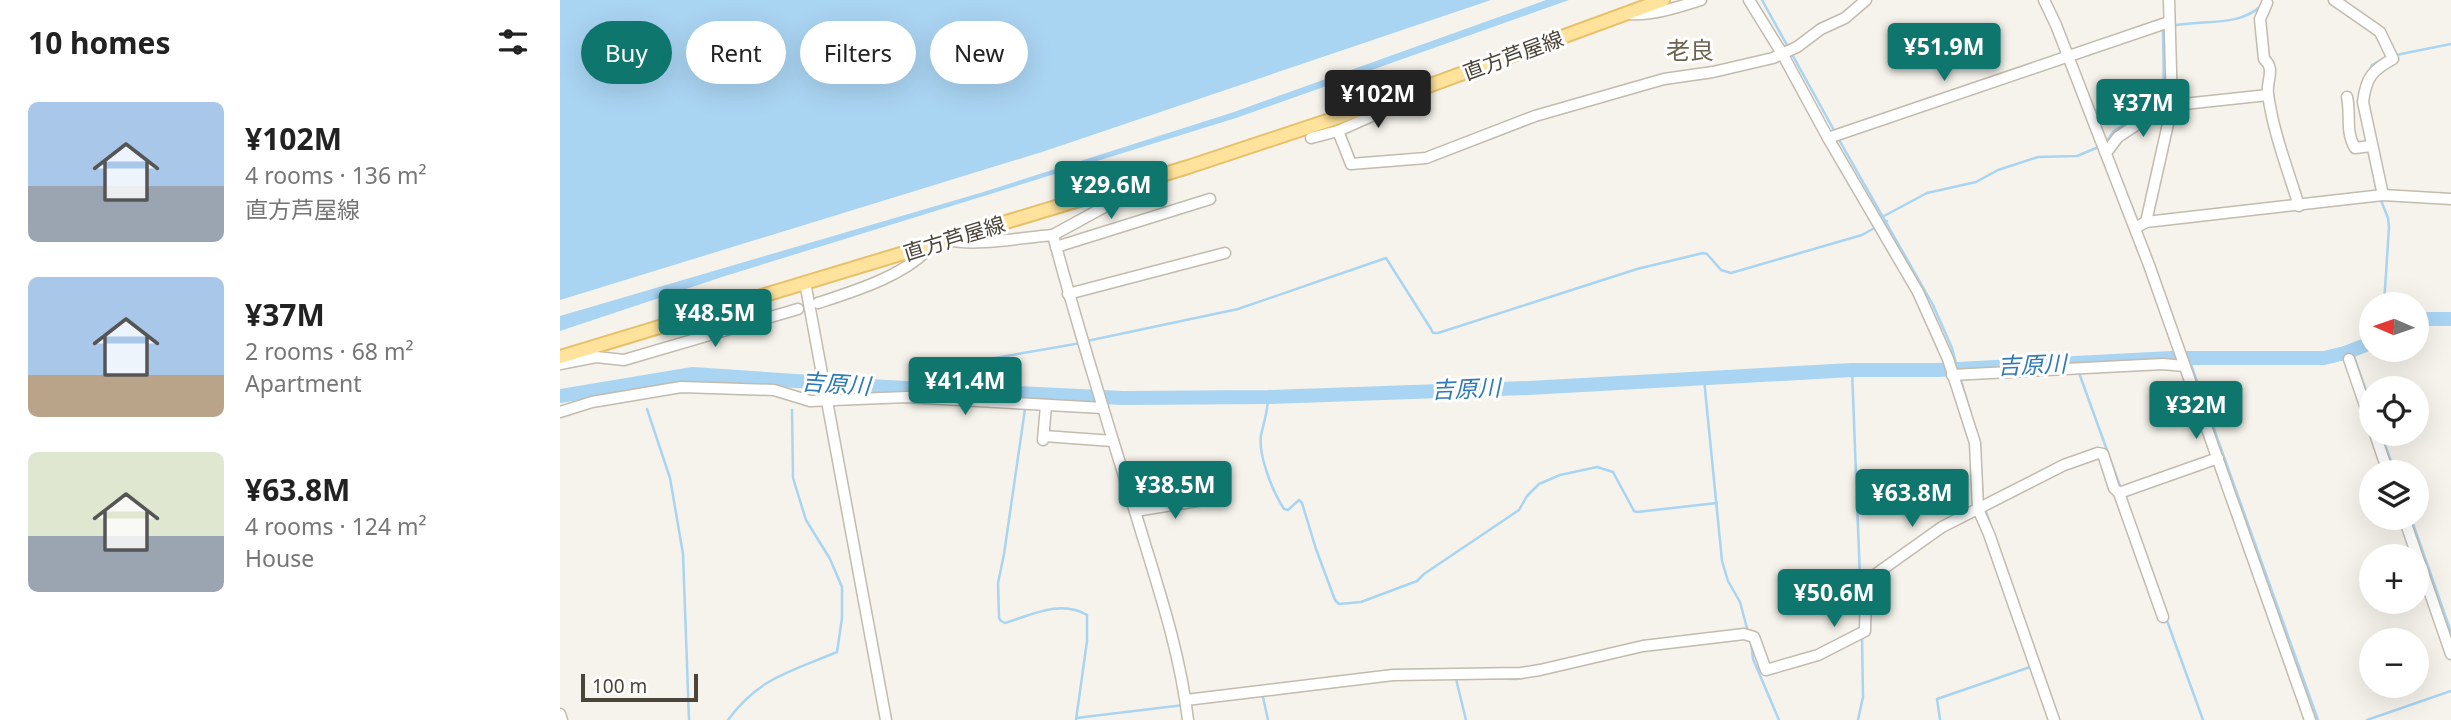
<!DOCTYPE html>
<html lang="en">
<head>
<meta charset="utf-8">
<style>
	body { margin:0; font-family:"Noto Sans","Noto Sans JP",sans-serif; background:#f2f2f2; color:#222; height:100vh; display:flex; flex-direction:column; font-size:26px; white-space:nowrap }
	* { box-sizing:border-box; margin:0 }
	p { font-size:23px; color:#767676 }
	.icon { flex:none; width:38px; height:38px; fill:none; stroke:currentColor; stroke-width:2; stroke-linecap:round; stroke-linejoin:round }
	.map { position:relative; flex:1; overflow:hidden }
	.sheet { display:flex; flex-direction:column; background:#fff; width:560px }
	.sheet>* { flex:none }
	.banner { position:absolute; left:21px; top:21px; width:665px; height:63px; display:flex; gap:14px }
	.needle { width:46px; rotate:272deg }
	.fabs { position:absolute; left:1799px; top:292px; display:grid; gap:14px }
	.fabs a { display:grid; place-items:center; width:70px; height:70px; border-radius:50%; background:#fff; box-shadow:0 7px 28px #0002; font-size:35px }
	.scale { position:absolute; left:21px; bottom:18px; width:117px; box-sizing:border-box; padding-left:7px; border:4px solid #4b4439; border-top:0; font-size:19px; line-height:24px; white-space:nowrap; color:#4b4439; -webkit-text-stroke:5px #fff; paint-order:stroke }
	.price { position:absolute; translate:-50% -60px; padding:0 16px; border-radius:7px; background:#0f766e; color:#fff; font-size:23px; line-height:46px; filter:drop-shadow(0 2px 4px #0008) }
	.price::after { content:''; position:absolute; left:50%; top:42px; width:21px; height:16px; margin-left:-10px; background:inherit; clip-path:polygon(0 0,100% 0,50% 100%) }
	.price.active { background:#222; color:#fff }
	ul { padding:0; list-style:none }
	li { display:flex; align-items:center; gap:21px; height:175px; padding:0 28px }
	li span { display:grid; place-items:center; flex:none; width:196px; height:140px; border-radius:10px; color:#555 }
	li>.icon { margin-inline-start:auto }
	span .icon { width:84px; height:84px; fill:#fffc; stroke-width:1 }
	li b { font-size:30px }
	h2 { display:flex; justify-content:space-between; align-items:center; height:84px; padding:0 28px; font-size:30px }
	.pill { padding:0 24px; border-radius:32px; background:#fff; box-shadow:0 7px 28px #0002; font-size:24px; line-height:63px }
	.pill.active { background:#0f766e; color:#fff }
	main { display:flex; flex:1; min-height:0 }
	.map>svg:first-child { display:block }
</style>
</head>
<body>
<main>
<section class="sheet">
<h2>10 homes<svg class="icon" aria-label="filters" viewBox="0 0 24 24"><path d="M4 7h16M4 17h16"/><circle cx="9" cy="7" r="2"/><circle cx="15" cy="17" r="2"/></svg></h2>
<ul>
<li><span style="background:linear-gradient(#a9c7e8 60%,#9aa5b1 0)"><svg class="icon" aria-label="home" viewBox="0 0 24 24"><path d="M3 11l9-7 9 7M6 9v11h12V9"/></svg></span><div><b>¥102M</b><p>4 rooms · 136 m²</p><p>直方芦屋線</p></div></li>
<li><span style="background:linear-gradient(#a9c7e8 70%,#b9a48a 0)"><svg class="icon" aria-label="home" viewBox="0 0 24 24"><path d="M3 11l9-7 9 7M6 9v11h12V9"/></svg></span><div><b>¥37M</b><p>2 rooms · 68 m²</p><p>Apartment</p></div></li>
<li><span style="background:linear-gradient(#dfe7d0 60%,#9aa5b1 0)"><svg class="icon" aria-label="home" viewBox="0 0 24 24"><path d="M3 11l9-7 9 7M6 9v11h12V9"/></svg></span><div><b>¥63.8M</b><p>4 rooms · 124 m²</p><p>House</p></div></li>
</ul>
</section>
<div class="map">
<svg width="1891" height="720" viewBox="0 0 1891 720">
	<rect width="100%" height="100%" fill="#f6f3ec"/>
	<g fill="#a9d4f2">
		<polygon points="0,0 931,0 485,151 0,300"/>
		<polygon points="986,0 1009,0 676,118 165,276 0,331 0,316 420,193 674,112"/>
	</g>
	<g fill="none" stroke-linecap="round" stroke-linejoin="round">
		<g stroke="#a9d4f2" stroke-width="2.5">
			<polyline points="1202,0 1275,132"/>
			<path d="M1612,26c31,-7 66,2 90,-21"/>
			<polyline points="1836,55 1891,44"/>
			<polyline points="1810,70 1812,65 1823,59"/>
			<polyline points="1278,138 1373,305 1392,348 1398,371"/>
			<polyline points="1546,142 1554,131 1604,100 1603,29"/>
			<polyline points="1809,151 1817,192"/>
			<polyline points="1820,198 1828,218 1829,227 1824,304"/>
			<polyline points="1324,216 1367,193 1416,182 1438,170 1478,157 1517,156 1541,146"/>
			<polyline points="527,341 678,309 826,258 871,329 873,333 878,333 1077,269 1143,253 1147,254 1161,270 1171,273 1302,235 1327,221"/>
			<polyline points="1792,351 1811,405"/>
			<polyline points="1629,359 1758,720"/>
			<polyline points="374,363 435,358 521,343"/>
			<polyline points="1292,370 1301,605"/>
			<polyline points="1518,370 1561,489"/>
			<polyline points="1400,377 1410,411"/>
			<polyline points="1144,379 1162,561 1168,581 1180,602 1188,632"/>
			<polyline points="231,380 232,385"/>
			<path d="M708,397c0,14 -4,25 -7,38 -3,21 12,57 23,74l4,1 11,-10 3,3 14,46 19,51 4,4 22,-2 56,-21 7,-7 95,-64 8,-14 12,-12 21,-9 37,-8 16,5 21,39 3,1 80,-9"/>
			<polyline points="87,409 110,478 123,554 129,720"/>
			<path d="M465,409l-21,145 -6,29 1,35 2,3 4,2c26,-8 56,-24 82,-8v26l-11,79"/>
			<polyline points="1821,434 1835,472"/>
			<polyline points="1420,451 1423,502 1430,524"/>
			<polyline points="1851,518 1891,632"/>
			<polyline points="1606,618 1643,720"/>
			<polyline points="1191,641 1193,659 1219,720"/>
			<polyline points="916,678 957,679 996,671"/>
			<polyline points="896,679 906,720"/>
			<polyline points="700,695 703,697 708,720"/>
			<polyline points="516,718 624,705"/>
			<path d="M168,720c30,-42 64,-49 109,-68l5,-34v-31l-12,-28 -24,-39 -13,-42 -1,-68"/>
			<polyline points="1298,720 1303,697 1302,636"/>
			<polyline points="1380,720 1377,699 1473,666"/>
			<polyline points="1807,720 1891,691"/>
		</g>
		<g stroke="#a9d4f2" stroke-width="14">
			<polyline points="1857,324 1868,319 1891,319"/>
			<polyline points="0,396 133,374 326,387 563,398 708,397 969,388 1292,370 1378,370 1611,358 1764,358 1785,353 1811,343"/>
		</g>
		<g stroke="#c2bbae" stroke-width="13">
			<g id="minor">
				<polyline points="1189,0 1223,55 1268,138 1358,292 1388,359 1415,443 1418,509 1429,534 1494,720"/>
				<polyline points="1484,0 1496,25 1589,265 1750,720"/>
				<path d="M1774,0l46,32 13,27c-21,11 -27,19 -30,43l20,93"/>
				<path d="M1707,3l-7,16 4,40c12,10 2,22 4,35 5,38 20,76 31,112"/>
				<path d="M1069,14c23,2 50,-7 72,-14"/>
				<path d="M1787,97c4,18 -2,34 8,51l16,-2"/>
				<polyline points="778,131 791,164 866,158 975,116 1104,79 1153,72 1213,58 1237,47 1261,29 1285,18 1306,0"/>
				<polyline points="751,138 778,131 825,110 827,101"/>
				<polyline points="1268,138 1609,22"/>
				<polyline points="1546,153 1558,137 1605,106 1708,95"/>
				<polyline points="1586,222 1612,106 1609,0"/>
				<polyline points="1575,228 1586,222 1823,195 1891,199"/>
				<polyline points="493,235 568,194 582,182"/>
				<path d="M389,240c26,7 75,-3 104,-5 25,95 55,189 84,283 20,66 43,133 51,202"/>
				<polyline points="496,247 650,199"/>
				<polyline points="245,282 326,720"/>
				<polyline points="508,294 665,253"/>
				<path d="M258,303c37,-12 89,-28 114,-58"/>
				<polyline points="1789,359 1811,423"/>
				<polyline points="0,364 36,357 64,360 238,309"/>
				<polyline points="1392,375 1603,364 1624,366"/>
				<polyline points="0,412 32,402 121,387 214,390 250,401 347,397 543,408"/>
				<polyline points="1815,434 1828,472"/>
				<polyline points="484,436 553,441"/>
				<polyline points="483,440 486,406"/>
				<polyline points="1559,493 1658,458"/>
				<polyline points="575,511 650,499"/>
				<polyline points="1844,518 1891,654"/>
				<polyline points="1273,589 1306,581 1382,527 1504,465 1538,453 1543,454 1554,488 1559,493 1603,617"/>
				<polyline points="626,700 833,675 961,673 980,670 1083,646 1184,634 1194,637 1206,670 1258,655 1305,631 1306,581"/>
				<polyline points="0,714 2,720"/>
			</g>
		</g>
		<g stroke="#e6c16a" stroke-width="16">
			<polyline id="major" points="0,357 628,167 827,101 1103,0"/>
		</g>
		<use href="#minor" stroke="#fff" stroke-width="10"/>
		<use href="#major" stroke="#ffe39c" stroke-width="12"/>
	</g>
	<g text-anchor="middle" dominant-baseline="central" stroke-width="6" stroke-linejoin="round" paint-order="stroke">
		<g font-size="21" fill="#4b4439" stroke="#fff">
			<text transform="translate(953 55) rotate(-20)">直方芦屋線</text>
			<text transform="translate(394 238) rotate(-17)">直方芦屋線</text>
		</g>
		<g font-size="23" font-style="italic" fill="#2e7ab2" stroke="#fff">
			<text transform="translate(1472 364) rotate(-2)">吉原川</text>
			<text transform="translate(276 383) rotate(4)">吉原川</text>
			<text transform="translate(906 388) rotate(-2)">吉原川</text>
		</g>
		<g font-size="24" fill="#6e6250" stroke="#fff">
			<text x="1130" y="49">老良</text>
		</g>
	</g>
</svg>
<div class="fabs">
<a><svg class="needle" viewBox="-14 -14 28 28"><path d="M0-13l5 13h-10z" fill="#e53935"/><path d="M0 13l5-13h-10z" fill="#767676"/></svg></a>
<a><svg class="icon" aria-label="locate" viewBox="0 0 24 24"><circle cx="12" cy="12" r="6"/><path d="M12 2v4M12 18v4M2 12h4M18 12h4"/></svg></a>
<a><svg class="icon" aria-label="layers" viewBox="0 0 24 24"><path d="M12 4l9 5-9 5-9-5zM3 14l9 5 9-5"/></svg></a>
<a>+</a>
<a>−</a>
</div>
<div class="scale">100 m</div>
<b class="price" style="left:1384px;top:83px">¥51.9M</b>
<b class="price active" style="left:818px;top:130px">¥102M</b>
<b class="price" style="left:1583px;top:139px">¥37M</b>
<b class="price" style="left:551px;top:221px">¥29.6M</b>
<b class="price" style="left:155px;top:349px">¥48.5M</b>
<b class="price" style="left:405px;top:417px">¥41.4M</b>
<b class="price" style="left:1636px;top:441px">¥32M</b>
<b class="price" style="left:615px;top:521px">¥38.5M</b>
<b class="price" style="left:1352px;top:529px">¥63.8M</b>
<b class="price" style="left:1274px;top:629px">¥50.6M</b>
<div class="banner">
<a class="pill active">Buy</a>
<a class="pill">Rent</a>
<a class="pill">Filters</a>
<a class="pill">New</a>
</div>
</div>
</main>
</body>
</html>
